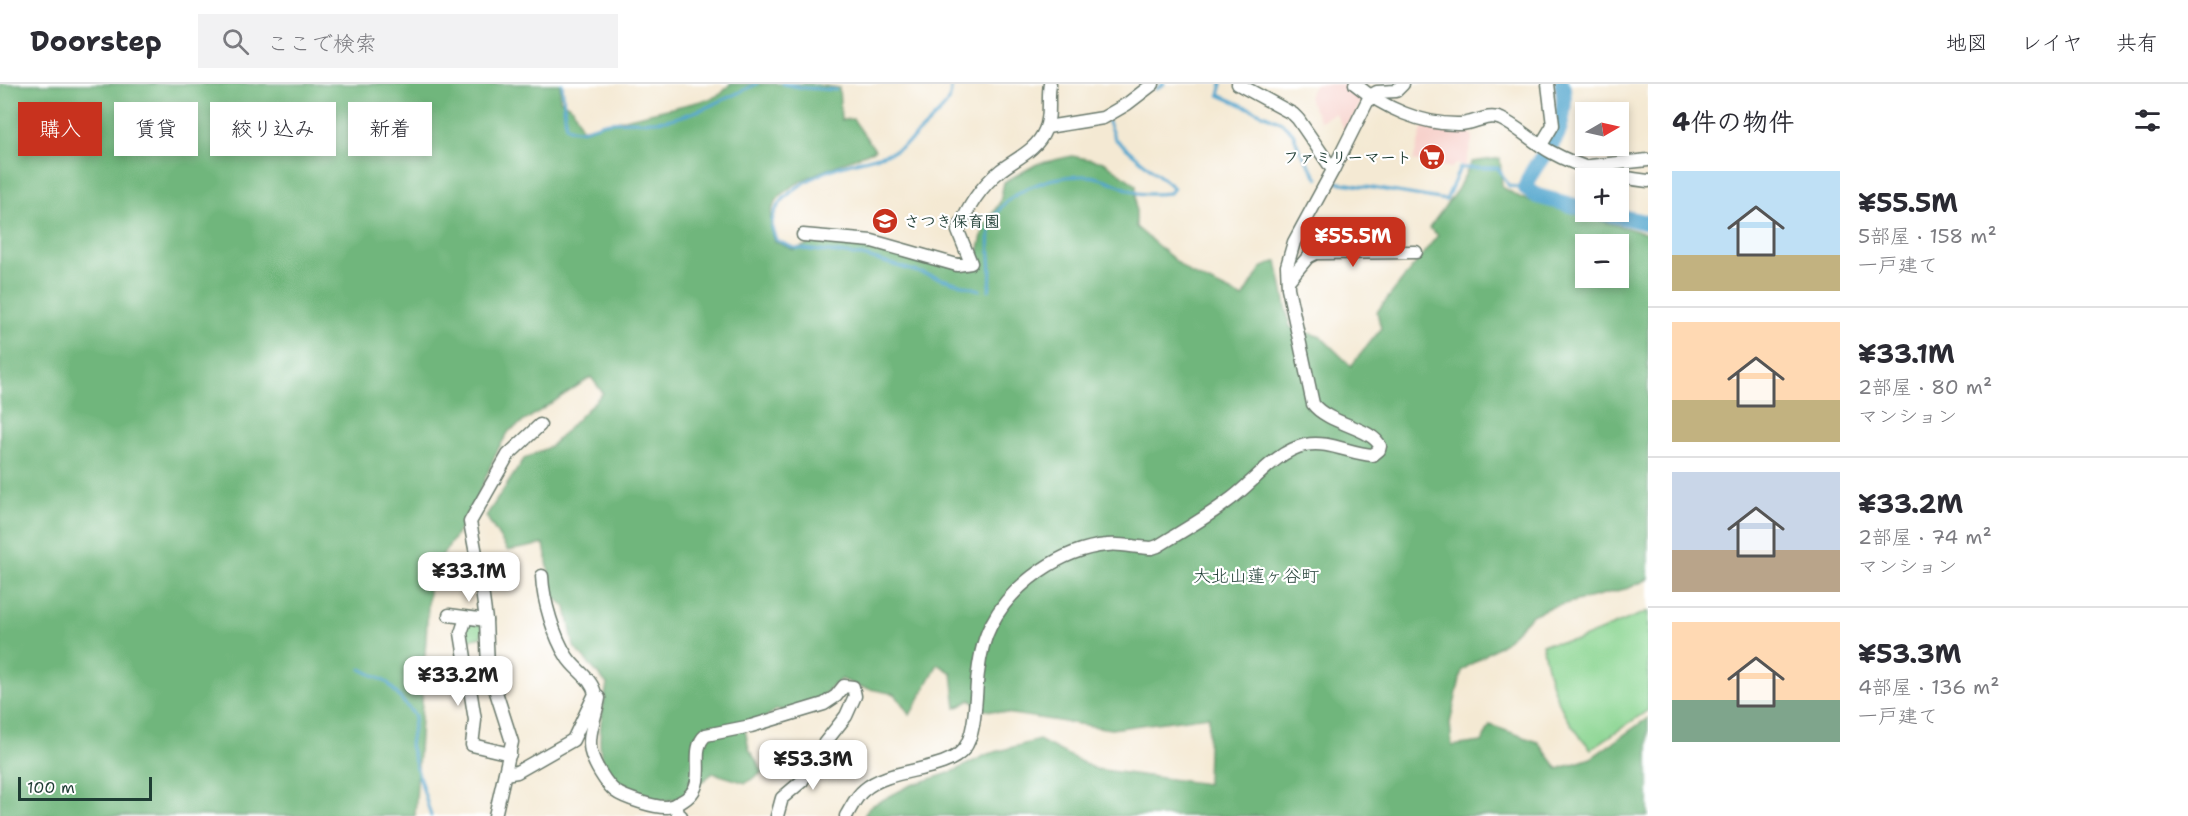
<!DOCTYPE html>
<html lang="ja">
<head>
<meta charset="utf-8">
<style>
	body { margin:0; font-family:"Shantell Sans","Klee One",sans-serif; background:#f2f2f3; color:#2b2b33; height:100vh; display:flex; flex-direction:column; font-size:22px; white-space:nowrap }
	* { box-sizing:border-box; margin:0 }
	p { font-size:20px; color:#7c7c81 }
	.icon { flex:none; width:33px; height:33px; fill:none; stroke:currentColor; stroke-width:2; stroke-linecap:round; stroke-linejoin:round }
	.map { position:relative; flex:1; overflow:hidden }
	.sheet { display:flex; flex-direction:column; background:#fff; width:540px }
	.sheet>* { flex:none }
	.guide { position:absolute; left:18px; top:18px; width:570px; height:54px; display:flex; gap:12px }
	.needle { width:39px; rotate:81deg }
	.buttons { position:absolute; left:1575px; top:18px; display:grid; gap:12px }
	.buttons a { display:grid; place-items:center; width:54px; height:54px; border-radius:0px; background:#fff; box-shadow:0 3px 9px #0003; font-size:30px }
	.scale { position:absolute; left:18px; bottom:15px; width:134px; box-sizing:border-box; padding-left:6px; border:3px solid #1f3d34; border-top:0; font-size:16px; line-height:21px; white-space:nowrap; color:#1f3d34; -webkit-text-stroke:4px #fff; paint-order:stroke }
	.price { position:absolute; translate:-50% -51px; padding:0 14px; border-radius:12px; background:#fff; color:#222; font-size:20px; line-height:39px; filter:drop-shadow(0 2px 3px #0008) }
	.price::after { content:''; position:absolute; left:50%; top:36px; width:18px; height:14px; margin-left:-9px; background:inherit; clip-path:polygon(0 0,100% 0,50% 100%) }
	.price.current { background:#c8321e; color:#fff }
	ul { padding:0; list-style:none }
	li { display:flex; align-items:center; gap:18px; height:150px; padding:0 24px }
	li+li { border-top:2px solid #e1e1e2 }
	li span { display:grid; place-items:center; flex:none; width:168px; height:120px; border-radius:0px; color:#555 }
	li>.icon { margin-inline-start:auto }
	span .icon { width:72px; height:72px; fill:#fffc; stroke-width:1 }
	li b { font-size:26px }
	h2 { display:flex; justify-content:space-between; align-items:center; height:72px; padding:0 24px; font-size:26px }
	.tag { padding:0 21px; border-radius:0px; background:#fff; box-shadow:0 3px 9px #0003; font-size:21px; line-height:54px }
	.tag.current { background:#c8321e; color:#fff }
	header { display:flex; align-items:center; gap:36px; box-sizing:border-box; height:84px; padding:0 30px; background:#fff; border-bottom:2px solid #e1e1e2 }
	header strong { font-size:28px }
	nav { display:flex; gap:33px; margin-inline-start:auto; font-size:21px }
	.search { width:420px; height:54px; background:#f2f2f3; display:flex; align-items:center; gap:15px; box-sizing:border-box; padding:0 21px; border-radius:0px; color:#7c7c81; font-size:22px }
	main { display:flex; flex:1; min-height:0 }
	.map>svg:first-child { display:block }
</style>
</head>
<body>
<header>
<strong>Doorstep</strong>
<div class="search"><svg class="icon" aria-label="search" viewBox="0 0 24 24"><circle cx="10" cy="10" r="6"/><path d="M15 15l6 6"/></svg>ここで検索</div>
<nav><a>地図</a><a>レイヤ</a><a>共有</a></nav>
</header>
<main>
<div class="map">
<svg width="1648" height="732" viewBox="0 0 1648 732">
	<rect width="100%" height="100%" fill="#fff"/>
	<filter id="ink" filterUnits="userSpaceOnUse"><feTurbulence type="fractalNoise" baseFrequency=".0167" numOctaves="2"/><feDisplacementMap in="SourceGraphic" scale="12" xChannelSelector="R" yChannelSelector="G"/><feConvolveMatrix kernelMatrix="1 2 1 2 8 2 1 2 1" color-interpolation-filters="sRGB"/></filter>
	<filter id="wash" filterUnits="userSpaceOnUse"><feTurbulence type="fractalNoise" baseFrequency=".008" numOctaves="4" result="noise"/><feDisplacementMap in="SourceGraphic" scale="24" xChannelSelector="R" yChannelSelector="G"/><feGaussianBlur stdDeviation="1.35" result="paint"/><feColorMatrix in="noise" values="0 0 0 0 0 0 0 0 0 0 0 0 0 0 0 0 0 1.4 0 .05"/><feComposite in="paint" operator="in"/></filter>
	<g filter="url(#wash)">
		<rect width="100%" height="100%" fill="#f4e9d3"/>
		<g fill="#f7d0ca">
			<polygon points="1315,0 1347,0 1350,6 1362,16 1346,49 1335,29 1320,37 1308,13"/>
			<polygon points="1423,42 1470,48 1473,53 1465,83 1456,80 1451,84 1413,77"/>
		</g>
		<g fill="#8bd592" stroke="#558963" stroke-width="1.5">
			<path d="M1648,527v99l-57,39c-32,-35 -40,-59 -49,-105l36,-4z"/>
			<polygon points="470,539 483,542 481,553 466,556 466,542"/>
		</g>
		<path fill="#70b67c" stroke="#487a58" stroke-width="1.5" fill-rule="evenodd" d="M0,0h560v16l13,8 9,21 128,-30 11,-5 9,-10h80l29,4 2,32 12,-1 22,31c-25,11 -90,30 -101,55 -6,13 -3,24 1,37l19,8 19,-8 60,6 101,22 10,-43 16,-25 4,-20 33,-18 35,-8 32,6 32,23v42l54,46 53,25 18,-30 16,-7 13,66 31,10 30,29 30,-37 -4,-17 61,-77 -9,-7 28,-38 15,-28 28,-4 2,29 19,11 127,36v345l-19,9 -81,20 -16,7 -27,27 -43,28 -12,53 2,23 30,-4 8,-17 48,17 20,27 33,-11 57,-40v98h-784l5,-9 40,-21 43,-14 36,-18 51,-14 56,29 112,15 2,-68 -98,13 -131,-20 -9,-9 -15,8 -4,-35 -14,-9 -28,51 -15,-21 -35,-7 -19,-8 -28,25 -18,6h-19l-16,11 -16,4 5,24 14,23 -17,11 -33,-10c-9,7 -28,23 -38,26 -12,3 -29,1 -41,-3 -48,-15 -33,-74 -27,-112l-33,-37 -8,-40 -13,-11 -9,-52 -36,7 -22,-35 38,-57 27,-13 52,-53 -12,-16 -82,54 -11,18 -30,69 -38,55 -15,243h-415zM1586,160h32v34h-32z"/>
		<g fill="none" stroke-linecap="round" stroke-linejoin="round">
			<g stroke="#51a5cd" stroke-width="3">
				<path d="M562,0l4,42c14,10 28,-2 44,-4 18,-2 37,1 56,-2 32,-6 62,-23 91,-36"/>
				<polyline points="783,0 805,4 836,6"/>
				<path d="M951,0c1,18 -6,23 -18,35 -12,12 -27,28 -43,34 -16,5 -33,8 -49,13 -25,8 -70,30 -69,60 0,4 3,10 4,14l18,8 69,8 117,34"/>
				<polyline points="1222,0 1219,11 1281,38 1293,49 1299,65 1318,95"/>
				<polyline points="1156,5 1164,0"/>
				<polyline points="1336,98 1446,116 1460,84 1498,84 1509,102 1526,104"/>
				<path d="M989,206c5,-19 -2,-40 1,-59 7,-40 61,-56 96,-55 17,0 35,12 52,17 10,2 21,1 32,0l4,-5 -59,-49 -8,-19"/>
				<polyline points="361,585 388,599 415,632 410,661 431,732"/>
			</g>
			<g stroke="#51a5cd" stroke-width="16">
				<path d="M1562,0c4,15 1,37 -5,51 -9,18 -27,33 -31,53l11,8 49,13"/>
				<polyline points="1599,128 1648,139"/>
			</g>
		</g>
	</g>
	<g filter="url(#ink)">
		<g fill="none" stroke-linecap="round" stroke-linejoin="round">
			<g stroke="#6a796c" stroke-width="15">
				<g id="minor">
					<polyline points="1238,0 1293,30 1298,35 1333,86"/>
					<path d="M1355,0c29,24 67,41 105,40 14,0 27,-11 41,-5 17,8 33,24 50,33 29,16 64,25 97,29"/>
					<polyline points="1047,43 1103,34 1127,20 1153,0"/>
					<polyline points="1541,61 1553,41 1548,0"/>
					<polyline points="1590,82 1648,76"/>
					<path d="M803,151l69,6 85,24 14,-2 -13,-32c10,-24 22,-44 43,-61 16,-12 36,-20 44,-40 7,-15 2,-31 5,-46"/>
					<polyline points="1288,197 1308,173 1316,169 1416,168"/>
					<polyline points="449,531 486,536"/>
					<polyline points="466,534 461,549 475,636 472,661 510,670"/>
					<path d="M595,610l4,4c-3,18 -12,37 -8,54 3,12 15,32 24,39 9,7 41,17 52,16 8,-1 19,-7 24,-13 15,-17 -2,-45 15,-59l45,-9 73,-22 12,-8 8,-10 9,1 2,9 -9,20 -30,38 -14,27 -20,17 -5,18"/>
					<path d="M505,690l12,-2 56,-32 22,-46c-3,-16 -20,-24 -28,-37 -13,-20 -24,-57 -25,-81"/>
					<polyline points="676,720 678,730 681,732"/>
					<polyline points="495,732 512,658 488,583 486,536 480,491 470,438 508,371 540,341"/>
					<path d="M846,732c5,-8 10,-20 18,-26 25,-23 81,-17 100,-41 13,-17 11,-55 14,-76 2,-17 5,-33 13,-48 21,-41 70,-76 116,-80 14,-2 30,3 45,3l6,-2c24,-15 48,-28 70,-45 25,-17 46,-49 77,-56 24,-5 45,9 68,10l6,-5 1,-4c-7,-18 -52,-22 -67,-42l-25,-116 -1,-22 7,-24 39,-72 37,-74 7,-4 19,-1 7,-7"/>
				</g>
			</g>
			<use href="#minor" stroke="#fff" stroke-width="12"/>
		</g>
	</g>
	<defs>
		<g id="supermarket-disc" transform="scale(1.35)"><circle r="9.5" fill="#c8321e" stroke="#fff"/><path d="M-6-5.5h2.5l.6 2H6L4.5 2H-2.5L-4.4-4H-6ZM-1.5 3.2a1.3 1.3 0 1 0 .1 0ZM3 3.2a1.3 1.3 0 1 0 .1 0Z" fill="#fff"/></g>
		<g id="school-disc" transform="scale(1.35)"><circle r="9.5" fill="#c8321e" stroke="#fff"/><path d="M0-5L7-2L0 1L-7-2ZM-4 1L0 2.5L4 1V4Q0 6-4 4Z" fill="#fff"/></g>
	</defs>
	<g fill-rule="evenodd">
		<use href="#supermarket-disc" x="1432" y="73"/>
		<use href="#school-disc" x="885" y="137"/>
	</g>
	<g text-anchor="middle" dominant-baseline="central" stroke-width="4.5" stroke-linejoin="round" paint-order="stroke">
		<g font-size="16" font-weight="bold" fill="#1f3d34" stroke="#fff" text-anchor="end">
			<text x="1412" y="73">ファミリーマート</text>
			<text x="904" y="137" text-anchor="start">さつき保育園</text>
		</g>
		<g font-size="18" fill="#1f3d34" stroke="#fff">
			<text x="1256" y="492">大北山蓮ヶ谷町</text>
		</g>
	</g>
</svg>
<div class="buttons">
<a><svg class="needle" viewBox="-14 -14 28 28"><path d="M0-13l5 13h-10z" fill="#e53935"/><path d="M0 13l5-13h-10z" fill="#7c7c81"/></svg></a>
<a>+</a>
<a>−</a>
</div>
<div class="scale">100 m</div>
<b class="price current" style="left:1353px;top:184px">¥55.5M</b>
<b class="price" style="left:469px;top:519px">¥33.1M</b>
<b class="price" style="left:458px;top:623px">¥33.2M</b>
<b class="price" style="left:813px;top:707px">¥53.3M</b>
<div class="guide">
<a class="tag current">購入</a>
<a class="tag">賃貸</a>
<a class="tag">絞り込み</a>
<a class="tag">新着</a>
</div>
</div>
<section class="sheet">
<h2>4件の物件<svg class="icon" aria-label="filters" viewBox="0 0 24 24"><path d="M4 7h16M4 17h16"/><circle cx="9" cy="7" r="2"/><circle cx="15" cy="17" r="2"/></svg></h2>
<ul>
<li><span style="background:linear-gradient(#bfe0f5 70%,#c2b280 0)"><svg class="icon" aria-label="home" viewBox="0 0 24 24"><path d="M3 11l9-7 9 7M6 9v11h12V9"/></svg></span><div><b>¥55.5M</b><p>5部屋 · 158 m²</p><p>一戸建て</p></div></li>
<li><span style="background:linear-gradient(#ffd9b3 65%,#c2b280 0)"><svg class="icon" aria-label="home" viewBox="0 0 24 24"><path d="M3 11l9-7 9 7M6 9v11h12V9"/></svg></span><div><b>¥33.1M</b><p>2部屋 · 80 m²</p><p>マンション</p></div></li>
<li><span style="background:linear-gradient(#c9d6e8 65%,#b9a48a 0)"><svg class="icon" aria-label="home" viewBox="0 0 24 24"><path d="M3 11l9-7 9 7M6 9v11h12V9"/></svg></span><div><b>¥33.2M</b><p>2部屋 · 74 m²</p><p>マンション</p></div></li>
<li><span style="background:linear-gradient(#ffd9b3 65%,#7fa58c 0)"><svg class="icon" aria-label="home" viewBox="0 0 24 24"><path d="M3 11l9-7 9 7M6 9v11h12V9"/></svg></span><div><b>¥53.3M</b><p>4部屋 · 136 m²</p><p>一戸建て</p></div></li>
</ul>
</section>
</main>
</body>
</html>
